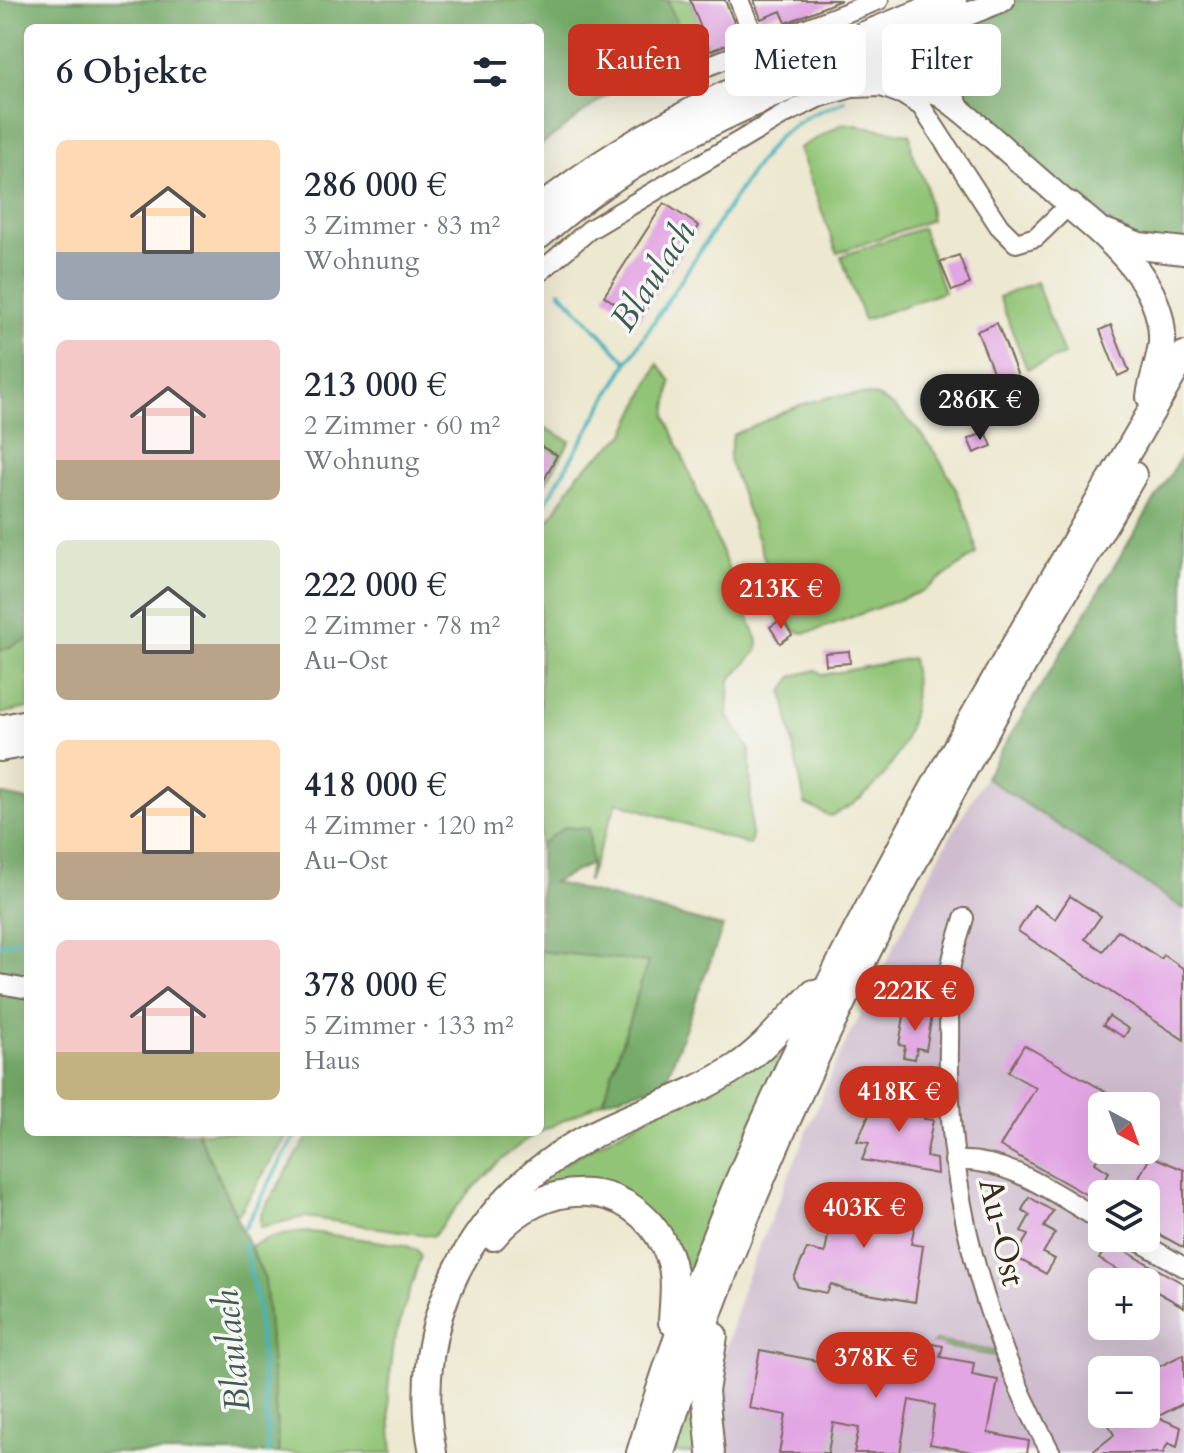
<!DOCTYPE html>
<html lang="de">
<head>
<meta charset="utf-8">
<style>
	body { margin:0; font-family:Cardo,serif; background:#f6f6f7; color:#1f2937; height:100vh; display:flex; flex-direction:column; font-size:30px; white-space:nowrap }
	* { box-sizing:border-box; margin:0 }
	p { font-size:26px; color:#747a83 }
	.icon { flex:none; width:44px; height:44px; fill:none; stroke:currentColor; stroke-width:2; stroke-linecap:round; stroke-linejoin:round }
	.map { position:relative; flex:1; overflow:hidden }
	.drawer { position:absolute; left:24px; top:24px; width:520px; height:1112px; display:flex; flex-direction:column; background:#fff; border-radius:12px; box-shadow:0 8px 32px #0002 }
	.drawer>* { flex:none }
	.top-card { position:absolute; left:568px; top:24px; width:496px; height:72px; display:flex; gap:16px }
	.needle { width:52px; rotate:139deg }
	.controls { position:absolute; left:1088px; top:1092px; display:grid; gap:16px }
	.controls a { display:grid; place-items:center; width:72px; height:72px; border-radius:12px; background:#fff; box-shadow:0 8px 32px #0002; font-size:40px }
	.price { position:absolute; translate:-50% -68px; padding:0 18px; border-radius:28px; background:#c8321e; color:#fff; font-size:26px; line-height:52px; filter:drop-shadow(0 2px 4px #0008) }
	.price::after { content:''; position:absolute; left:50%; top:48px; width:24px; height:18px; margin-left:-12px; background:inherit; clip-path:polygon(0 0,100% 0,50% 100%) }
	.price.current { background:#222; color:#fff }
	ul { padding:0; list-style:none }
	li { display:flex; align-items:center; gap:24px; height:200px; padding:0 32px }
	li span { display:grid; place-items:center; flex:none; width:224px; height:160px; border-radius:12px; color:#555 }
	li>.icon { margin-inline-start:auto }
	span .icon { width:96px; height:96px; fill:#fffc; stroke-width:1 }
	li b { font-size:34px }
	h2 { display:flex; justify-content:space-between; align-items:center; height:96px; padding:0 32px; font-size:34px }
	.tag { padding:0 28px; border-radius:12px; background:#fff; box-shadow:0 8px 32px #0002; font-size:28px; line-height:72px }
	.tag.current { background:#c8321e; color:#fff }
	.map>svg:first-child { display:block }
</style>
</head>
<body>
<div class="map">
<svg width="1184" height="1453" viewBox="0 0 1184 1453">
	<rect width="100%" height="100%" fill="#f6f6f2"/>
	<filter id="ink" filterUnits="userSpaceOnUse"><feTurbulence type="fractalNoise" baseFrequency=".0125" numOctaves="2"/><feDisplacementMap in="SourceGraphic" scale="16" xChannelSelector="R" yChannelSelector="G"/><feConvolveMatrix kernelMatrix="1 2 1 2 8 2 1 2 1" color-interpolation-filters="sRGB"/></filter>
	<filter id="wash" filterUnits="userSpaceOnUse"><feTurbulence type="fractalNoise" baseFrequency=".006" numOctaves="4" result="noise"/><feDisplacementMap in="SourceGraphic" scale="32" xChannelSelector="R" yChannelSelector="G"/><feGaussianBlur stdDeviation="1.8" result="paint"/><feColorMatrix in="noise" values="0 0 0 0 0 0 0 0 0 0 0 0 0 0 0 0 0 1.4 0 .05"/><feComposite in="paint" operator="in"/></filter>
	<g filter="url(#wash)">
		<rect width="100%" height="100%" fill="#ede8d0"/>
		<path fill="#cfbdcf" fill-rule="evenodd" d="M985,777l199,132v544h-455l-9,-50 -1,-31 26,-91 88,-212 106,-213zM1102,1106h44v44h-44zM1102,1194h44v44h-44zM1102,1282h44v44h-44zM1102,1370h44v44h-44z"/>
		<g fill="#91c476" stroke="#66774a" stroke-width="2">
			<polygon points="667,0 690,0 716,65 697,72"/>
			<polygon points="844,123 910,134 912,152 926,185 931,220 837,253 799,148"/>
			<polygon points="922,228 944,292 864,320 841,256"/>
			<polygon points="1036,282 1064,355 1027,369 999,297"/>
			<polygon points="658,364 671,381 666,416 758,641 757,651 730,680 728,716 750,750 751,840 749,845 617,802 587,882 591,864 565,827 540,845 540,535 579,473 625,434"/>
			<path d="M834,396c13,0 30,-4 43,1 44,17 98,112 99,157l-53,37 -109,40c-17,5 -24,-1 -30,-17l-55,-155 4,-24 67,-30z"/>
			<polygon points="540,425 570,441 540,493"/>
			<polygon points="28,639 28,708 0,714 0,651"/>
			<path d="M912,658c13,65 -21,133 -82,158l-25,-12 -22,-112 10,-16 23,-6 7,5z"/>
			<polygon points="540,951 648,962 603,1101 540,1132"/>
			<polygon points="786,1041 684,1282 654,1218 534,1194 542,1175"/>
			<polygon points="197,1132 289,1132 237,1217"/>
			<path d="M311,1132h229c-45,25 -75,65 -107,104l-128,-19 -45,10v-12z"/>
			<polygon points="303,1231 404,1245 417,1250 421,1256 395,1336 388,1389 393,1453 279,1453 265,1280 250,1246 272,1237"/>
			<polygon points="935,1341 992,1351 995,1356 932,1344"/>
			<polygon points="698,1377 704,1453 675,1453"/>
		</g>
		<g fill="#74aa67" stroke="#586a42" stroke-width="2">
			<polygon points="0,0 667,0 694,61 632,76 540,146 540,28 28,28 28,639 0,651"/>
			<polygon points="1003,0 1184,0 1184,251 1139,246 952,98 954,19"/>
			<polygon points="1184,452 1184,909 985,777"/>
			<polygon points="0,794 28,800 28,965 16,977 16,987 28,989 28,1132 197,1132 265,1280 279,1453 0,1453"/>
			<polygon points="565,827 589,829 591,864 553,882 723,927 665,1083 603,1101 648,962 540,951 540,845"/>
		</g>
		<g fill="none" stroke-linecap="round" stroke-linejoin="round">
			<g stroke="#44b3bc" stroke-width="4">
				<polyline points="560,291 627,362"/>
				<polyline points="540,512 627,363 752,171 778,137 808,116 844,101"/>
				<polyline points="0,945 28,937"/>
				<polyline points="245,1227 297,1132"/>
				<polyline points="244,1244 257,1301 269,1453"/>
			</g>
		</g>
		<g id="blocks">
			<g fill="#e3a6e4">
				<polygon points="690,0 725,0 741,39 710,51"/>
				<polygon points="754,0 841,0 786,23 781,11 761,19"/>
				<polygon points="664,203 699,226 639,319 604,296"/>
				<polygon points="959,255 970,284 952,291 940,262"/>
				<polygon points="997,323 1033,414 1013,422 977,331"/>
				<polygon points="1111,325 1129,371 1118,376 1100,330"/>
				<polygon points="986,432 992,446 974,453 968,439"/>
				<polygon points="540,446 557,455 540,488"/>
				<polygon points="782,619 792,635 780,643 770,627"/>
				<polygon points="849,651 850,663 826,665 825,653"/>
				<polygon points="1070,896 1101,916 1085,939 1103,951 1118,930 1161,959 1164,955 1184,969 1184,1040 1018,931 1034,905 1055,919"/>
				<polygon points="905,1010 932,1015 926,1050 917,1048 915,1059 903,1057 905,1046 899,1045"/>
				<polygon points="1109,1016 1129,1029 1124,1037 1103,1025"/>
				<polygon points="1024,1045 1131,1106 1102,1106 1102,1150 1095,1163 1109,1172 1094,1199 1000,1146 1036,1088 1008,1072"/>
				<polygon points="884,1092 928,1099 924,1119 933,1120 926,1157 936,1159 937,1174 862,1160 869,1143 857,1141 872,1108 882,1110"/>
				<polygon points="1151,1156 1184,1170 1184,1248 1146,1227 1146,1194 1129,1194"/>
				<polygon points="838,1183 884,1191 880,1212 916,1219 911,1244 923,1246 915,1302 845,1290 831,1284 827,1293 798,1287 794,1278 807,1249 825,1253 831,1218 829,1208 834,1203"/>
				<polygon points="1029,1197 1053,1211 1044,1227 1055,1233 1043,1253 1055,1259 1046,1274 1015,1257 1028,1235 1021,1231 1030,1215 1022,1210"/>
				<polygon points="1109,1242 1184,1284 1184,1307 1146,1286 1146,1282 1139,1282 1099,1259"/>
				<polygon points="865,1336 875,1339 888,1351 896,1376 926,1381 932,1344 943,1346 940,1357 974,1363 972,1375 998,1380 988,1433 1029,1441 1027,1453 977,1453 930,1444 935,1405 909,1400 900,1453 854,1453 859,1428 833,1423 828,1453 779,1453 786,1415 749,1408 760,1350 823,1362 844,1339"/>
				<polygon points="1184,1354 1184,1403 1157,1417 1181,1427 1177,1447 1168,1443 1163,1453 1091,1453 1114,1435 1103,1414 1146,1414 1146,1373"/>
			</g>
		</g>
	</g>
	<g filter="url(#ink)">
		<use href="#blocks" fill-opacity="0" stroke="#796c5c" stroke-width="2"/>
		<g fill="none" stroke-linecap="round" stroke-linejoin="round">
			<g stroke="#796c5c" stroke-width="22">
				<g id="minor">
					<polyline points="739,0 759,49"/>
					<polyline points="679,77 879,0"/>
					<polyline points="540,272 589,230 785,114 818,98 852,88 881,87 903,95 921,106 999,226 1016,243 1036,237 1069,205"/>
					<path d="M964,918c-4,15 -10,31 -13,47 -4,26 -1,54 -2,79 -3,146 33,281 102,409"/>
					<polyline points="0,984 28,989"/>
					<path d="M954,1161c55,-4 102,34 148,60"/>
					<polyline points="1133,1238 1184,1267"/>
				</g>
			</g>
			<g stroke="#796c5c" stroke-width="26">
				<g id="major">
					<polyline points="843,64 1003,0"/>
					<path d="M838,66c79,2 110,32 166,82 21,19 44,38 65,57"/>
					<path d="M956,103c-21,-29 -16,-63 3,-91"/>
				</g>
			</g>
			<g stroke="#796c5c" stroke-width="30">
				<g id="highway">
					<path d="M1069,205c41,34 96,79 93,138 -2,19 -10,36 -12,54"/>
					<path d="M540,209c121,-99 270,-152 413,-209"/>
					<polyline points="1107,233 1139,246 1184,251"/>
					<path d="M540,235c84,-77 190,-124 294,-167"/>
					<polyline points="0,729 28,723"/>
					<polyline points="0,748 28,743"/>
					<path d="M493,1237c48,-59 138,-63 173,12 12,24 7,48 6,73"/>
					<path d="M433,1453c-26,-130 39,-253 154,-315 48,-26 102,-40 148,-70 32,-21 52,-50 79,-75"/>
					<path d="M640,1453c119,-401 337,-739 544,-1098"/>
					<path d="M662,1453c104,-349 288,-666 471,-978"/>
					<polyline points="711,1453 705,1391 714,1336"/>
				</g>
			</g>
			<use href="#minor" stroke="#fff" stroke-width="18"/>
			<use href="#major" stroke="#fff" stroke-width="22"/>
			<use href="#highway" stroke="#fff" stroke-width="26"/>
		</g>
	</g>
	<g text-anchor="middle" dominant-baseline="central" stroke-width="7" stroke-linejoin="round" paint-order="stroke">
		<g font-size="34" fill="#3b2a1e" stroke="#f6f6f2">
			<text transform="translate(1002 1232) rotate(77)">Au-Ost</text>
		</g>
		<g font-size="36" font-style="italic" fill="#3e5a55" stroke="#f6f6f2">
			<text transform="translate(653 276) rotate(-57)">Blaulach</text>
			<text transform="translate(232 1351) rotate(-96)">Blaulach</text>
		</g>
	</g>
</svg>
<div class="controls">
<a><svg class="needle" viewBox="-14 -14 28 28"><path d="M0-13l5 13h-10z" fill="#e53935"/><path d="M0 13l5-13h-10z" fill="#747a83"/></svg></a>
<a><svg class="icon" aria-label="layers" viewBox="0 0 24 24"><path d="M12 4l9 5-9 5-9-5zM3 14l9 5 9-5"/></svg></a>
<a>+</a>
<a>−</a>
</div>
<b class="price current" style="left:980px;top:442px">286K €</b>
<b class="price" style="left:781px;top:631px">213K €</b>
<b class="price" style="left:915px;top:1033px">222K €</b>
<b class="price" style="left:899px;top:1134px">418K €</b>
<b class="price" style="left:864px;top:1250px">403K €</b>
<b class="price" style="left:876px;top:1400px">378K €</b>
<div class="top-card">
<a class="tag current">Kaufen</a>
<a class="tag">Mieten</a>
<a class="tag">Filter</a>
</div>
<section class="drawer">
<h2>6 Objekte<svg class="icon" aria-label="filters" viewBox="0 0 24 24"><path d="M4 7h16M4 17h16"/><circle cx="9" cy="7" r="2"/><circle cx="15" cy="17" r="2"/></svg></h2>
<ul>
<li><span style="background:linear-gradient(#ffd9b3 70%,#9aa5b1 0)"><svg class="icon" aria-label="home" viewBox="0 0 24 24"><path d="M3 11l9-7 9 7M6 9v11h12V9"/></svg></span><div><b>286 000 €</b><p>3 Zimmer · 83 m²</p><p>Wohnung</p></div></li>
<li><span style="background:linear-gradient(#f6c9c9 75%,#b9a48a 0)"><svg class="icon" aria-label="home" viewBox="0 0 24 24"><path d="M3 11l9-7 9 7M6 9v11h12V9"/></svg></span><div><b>213 000 €</b><p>2 Zimmer · 60 m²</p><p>Wohnung</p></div></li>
<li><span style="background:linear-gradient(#dfe7d0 65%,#b9a48a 0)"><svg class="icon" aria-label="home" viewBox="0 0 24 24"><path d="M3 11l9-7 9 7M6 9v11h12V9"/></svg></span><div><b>222 000 €</b><p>2 Zimmer · 78 m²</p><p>Au-Ost</p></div></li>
<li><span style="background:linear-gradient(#ffd9b3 70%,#b9a48a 0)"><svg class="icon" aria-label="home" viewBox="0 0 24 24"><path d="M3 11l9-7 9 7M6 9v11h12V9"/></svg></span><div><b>418 000 €</b><p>4 Zimmer · 120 m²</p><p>Au-Ost</p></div></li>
<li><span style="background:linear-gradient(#f6c9c9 70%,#c2b280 0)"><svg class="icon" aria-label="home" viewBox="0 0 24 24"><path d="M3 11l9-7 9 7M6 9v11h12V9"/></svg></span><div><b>378 000 €</b><p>5 Zimmer · 133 m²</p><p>Haus</p></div></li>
</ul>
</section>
</div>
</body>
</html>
